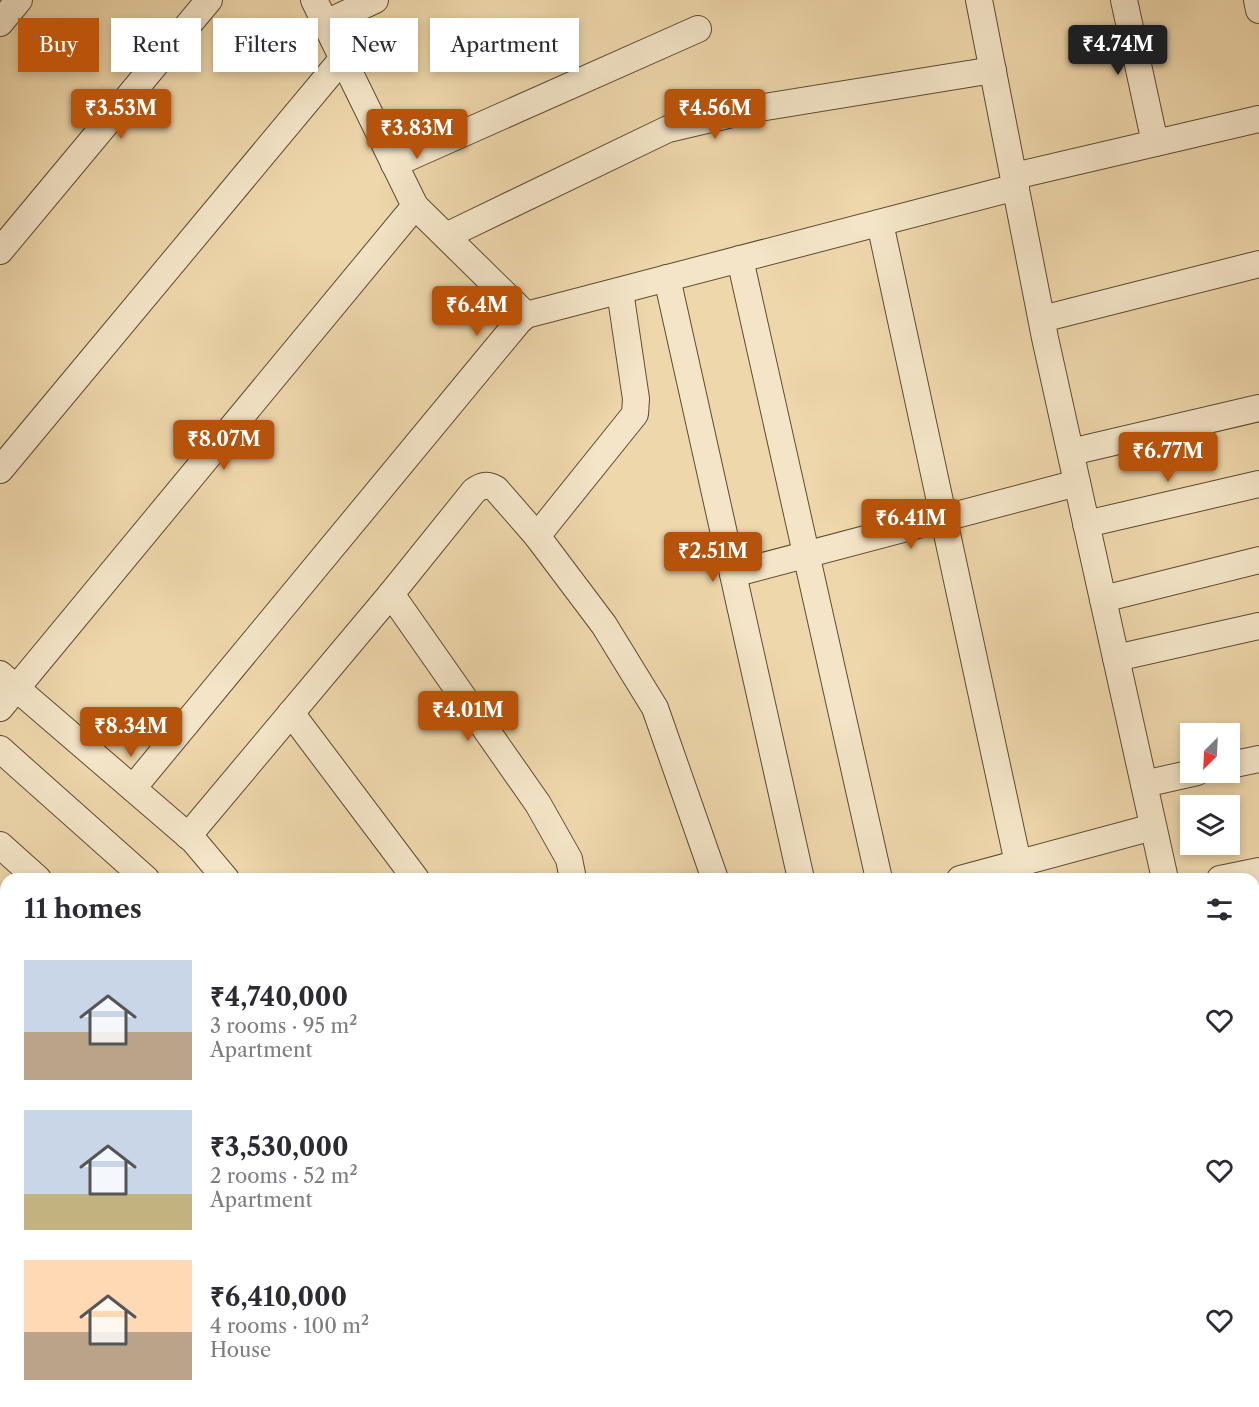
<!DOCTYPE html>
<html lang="en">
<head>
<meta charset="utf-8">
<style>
	body { margin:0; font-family:"Libre Caslon Text",serif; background:#f2f2f3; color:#2b2b33; height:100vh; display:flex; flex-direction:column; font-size:22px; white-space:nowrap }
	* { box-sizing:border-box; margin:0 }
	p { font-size:20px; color:#7c7c81 }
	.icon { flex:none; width:33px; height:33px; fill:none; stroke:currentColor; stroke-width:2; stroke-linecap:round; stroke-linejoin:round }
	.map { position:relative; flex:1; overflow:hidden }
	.drawer { position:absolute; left:0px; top:873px; width:1260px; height:534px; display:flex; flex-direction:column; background:#fff; border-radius:18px 18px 0 0; box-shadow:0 3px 9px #0003 }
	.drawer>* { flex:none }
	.banner { position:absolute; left:18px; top:18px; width:600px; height:54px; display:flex; gap:12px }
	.needle { width:39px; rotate:204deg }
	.fabs { position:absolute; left:1180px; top:723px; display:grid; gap:12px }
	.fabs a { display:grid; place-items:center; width:60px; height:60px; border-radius:0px; background:#fff; box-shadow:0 3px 9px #0003; font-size:30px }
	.price { position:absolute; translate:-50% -51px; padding:0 14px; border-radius:6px; background:#b45309; color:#fff; font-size:20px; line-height:39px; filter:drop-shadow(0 2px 3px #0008) }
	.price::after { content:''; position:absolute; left:50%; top:36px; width:18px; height:14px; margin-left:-9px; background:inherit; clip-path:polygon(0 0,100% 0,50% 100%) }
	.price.on { background:#222; color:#fff }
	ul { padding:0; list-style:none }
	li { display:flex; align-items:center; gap:18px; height:150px; padding:0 24px }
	li span { display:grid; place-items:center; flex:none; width:168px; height:120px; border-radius:0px; color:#555 }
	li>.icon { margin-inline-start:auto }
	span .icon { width:72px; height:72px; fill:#fffc; stroke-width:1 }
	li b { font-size:26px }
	h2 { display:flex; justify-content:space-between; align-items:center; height:72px; padding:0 24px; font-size:26px }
	.chip { padding:0 21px; border-radius:0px; background:#fff; box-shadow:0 3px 9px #0003; font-size:21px; line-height:54px }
	.chip.on { background:#b45309; color:#fff }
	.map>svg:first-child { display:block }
</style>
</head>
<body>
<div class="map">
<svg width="1259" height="1407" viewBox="0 0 1259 1407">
	<rect width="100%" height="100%" fill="#eed7ab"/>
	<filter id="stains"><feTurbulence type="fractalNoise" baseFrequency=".00333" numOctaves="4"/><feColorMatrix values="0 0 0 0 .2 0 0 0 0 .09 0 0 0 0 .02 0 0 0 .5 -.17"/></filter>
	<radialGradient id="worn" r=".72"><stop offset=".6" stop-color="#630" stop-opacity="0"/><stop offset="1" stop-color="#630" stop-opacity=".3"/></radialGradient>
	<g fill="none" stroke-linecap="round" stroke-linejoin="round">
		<g stroke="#5c4c32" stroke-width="28">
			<g id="minor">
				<polyline points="314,0 415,206 526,315"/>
				<polyline points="979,0 1045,338 1165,879"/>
				<polyline points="1124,0 1155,143"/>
				<polyline points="1257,0 1259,10"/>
				<polyline points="0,23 19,0"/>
				<polyline points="326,23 375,0"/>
				<polyline points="394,164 698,29"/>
				<polyline points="1014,176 1259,119"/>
				<polyline points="880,223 1018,863"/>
				<polyline points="446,236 668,129 753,109 993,70"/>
				<polyline points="0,251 209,0"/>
				<polyline points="740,259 879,879"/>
				<polyline points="667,278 801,879"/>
				<polyline points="1042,319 1259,264"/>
				<polyline points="1071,452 1259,408"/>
				<polyline points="0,470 343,58"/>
				<polyline points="1086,524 1259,484"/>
				<polyline points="537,536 635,414 636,399 620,291"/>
				<polyline points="733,574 1077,483"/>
				<polyline points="391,594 538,804 569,859 573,879"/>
				<polyline points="1103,599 1259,560"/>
				<polyline points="1116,658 1259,626"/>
				<polyline points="0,674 194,841 226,879"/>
				<polyline points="0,708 415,206"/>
				<polyline points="291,713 416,879"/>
				<polyline points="0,749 146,879"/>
				<polyline points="1230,765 1259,759"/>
				<polyline points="1144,784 1197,772"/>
				<polyline points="133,788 519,321 526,315 1016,187"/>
				<path d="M188,836l203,-242 83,-103c8,-6 13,-7 22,-2l41,47 67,89 51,83 60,171"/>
				<polyline points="0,845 38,879"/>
				<polyline points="960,879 1153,827"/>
				<polyline points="1220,879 1259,871"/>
				<polyline points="0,942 6,947"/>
				<polyline points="1254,980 1259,979"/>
				<polyline points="1254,1090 1259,1089"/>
				<polyline points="0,1097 6,1105"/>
				<polyline points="0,1145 6,1140"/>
				<polyline points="1254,1158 1259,1157"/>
				<polyline points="0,1203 6,1211"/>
				<polyline points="1254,1284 1259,1306"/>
				<polyline points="198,1401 203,1407"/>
				<polyline points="871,1401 872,1407"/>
				<polyline points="95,1407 105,1401"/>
				<polyline points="298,1407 306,1401"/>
				<polyline points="453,1407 461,1401"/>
				<polyline points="898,1407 922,1401"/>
			</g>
		</g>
		<use href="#minor" stroke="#f4e5c8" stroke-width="26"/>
	</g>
	<rect width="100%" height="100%" filter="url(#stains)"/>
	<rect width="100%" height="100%" fill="url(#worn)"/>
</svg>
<div class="fabs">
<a><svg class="needle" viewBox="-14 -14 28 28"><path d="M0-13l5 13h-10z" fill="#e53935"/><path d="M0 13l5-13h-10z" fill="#7c7c81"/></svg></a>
<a><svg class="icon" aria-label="layers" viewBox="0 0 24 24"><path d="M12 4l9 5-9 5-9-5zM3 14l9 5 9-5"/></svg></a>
</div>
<b class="price on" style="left:1118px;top:76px">₹4.74M</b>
<b class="price" style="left:121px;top:140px">₹3.53M</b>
<b class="price" style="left:715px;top:140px">₹4.56M</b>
<b class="price" style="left:417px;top:160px">₹3.83M</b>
<b class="price" style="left:477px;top:337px">₹6.4M</b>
<b class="price" style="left:224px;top:471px">₹8.07M</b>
<b class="price" style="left:1168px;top:483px">₹6.77M</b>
<b class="price" style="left:911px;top:550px">₹6.41M</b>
<b class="price" style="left:713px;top:583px">₹2.51M</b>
<b class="price" style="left:468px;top:742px">₹4.01M</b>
<b class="price" style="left:131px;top:758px">₹8.34M</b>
<div class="banner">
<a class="chip on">Buy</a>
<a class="chip">Rent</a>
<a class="chip">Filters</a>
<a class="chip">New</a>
<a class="chip">Apartment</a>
</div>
<section class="drawer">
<h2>11 homes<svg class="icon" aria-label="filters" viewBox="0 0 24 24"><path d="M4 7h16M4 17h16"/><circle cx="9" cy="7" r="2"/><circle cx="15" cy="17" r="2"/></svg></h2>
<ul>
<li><span style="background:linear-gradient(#c9d6e8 60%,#b9a48a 0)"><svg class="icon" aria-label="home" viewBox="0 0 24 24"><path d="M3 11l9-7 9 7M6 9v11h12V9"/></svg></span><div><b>₹4,740,000</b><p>3 rooms · 95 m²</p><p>Apartment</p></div><svg class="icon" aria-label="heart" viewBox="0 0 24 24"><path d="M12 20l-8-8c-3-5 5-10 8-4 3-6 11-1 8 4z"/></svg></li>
<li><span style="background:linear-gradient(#c9d6e8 70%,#c2b280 0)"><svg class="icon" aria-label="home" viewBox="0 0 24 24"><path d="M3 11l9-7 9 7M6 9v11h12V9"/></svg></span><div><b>₹3,530,000</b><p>2 rooms · 52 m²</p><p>Apartment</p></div><svg class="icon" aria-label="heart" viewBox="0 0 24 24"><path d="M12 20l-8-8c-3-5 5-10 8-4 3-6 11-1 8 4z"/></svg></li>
<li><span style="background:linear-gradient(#ffd9b3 60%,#b9a48a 0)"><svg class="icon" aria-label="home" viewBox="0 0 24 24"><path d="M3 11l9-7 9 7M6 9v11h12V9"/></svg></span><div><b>₹6,410,000</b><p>4 rooms · 100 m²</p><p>House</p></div><svg class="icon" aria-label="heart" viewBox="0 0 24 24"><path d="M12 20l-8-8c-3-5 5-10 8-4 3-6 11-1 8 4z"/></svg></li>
</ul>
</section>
</div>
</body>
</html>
